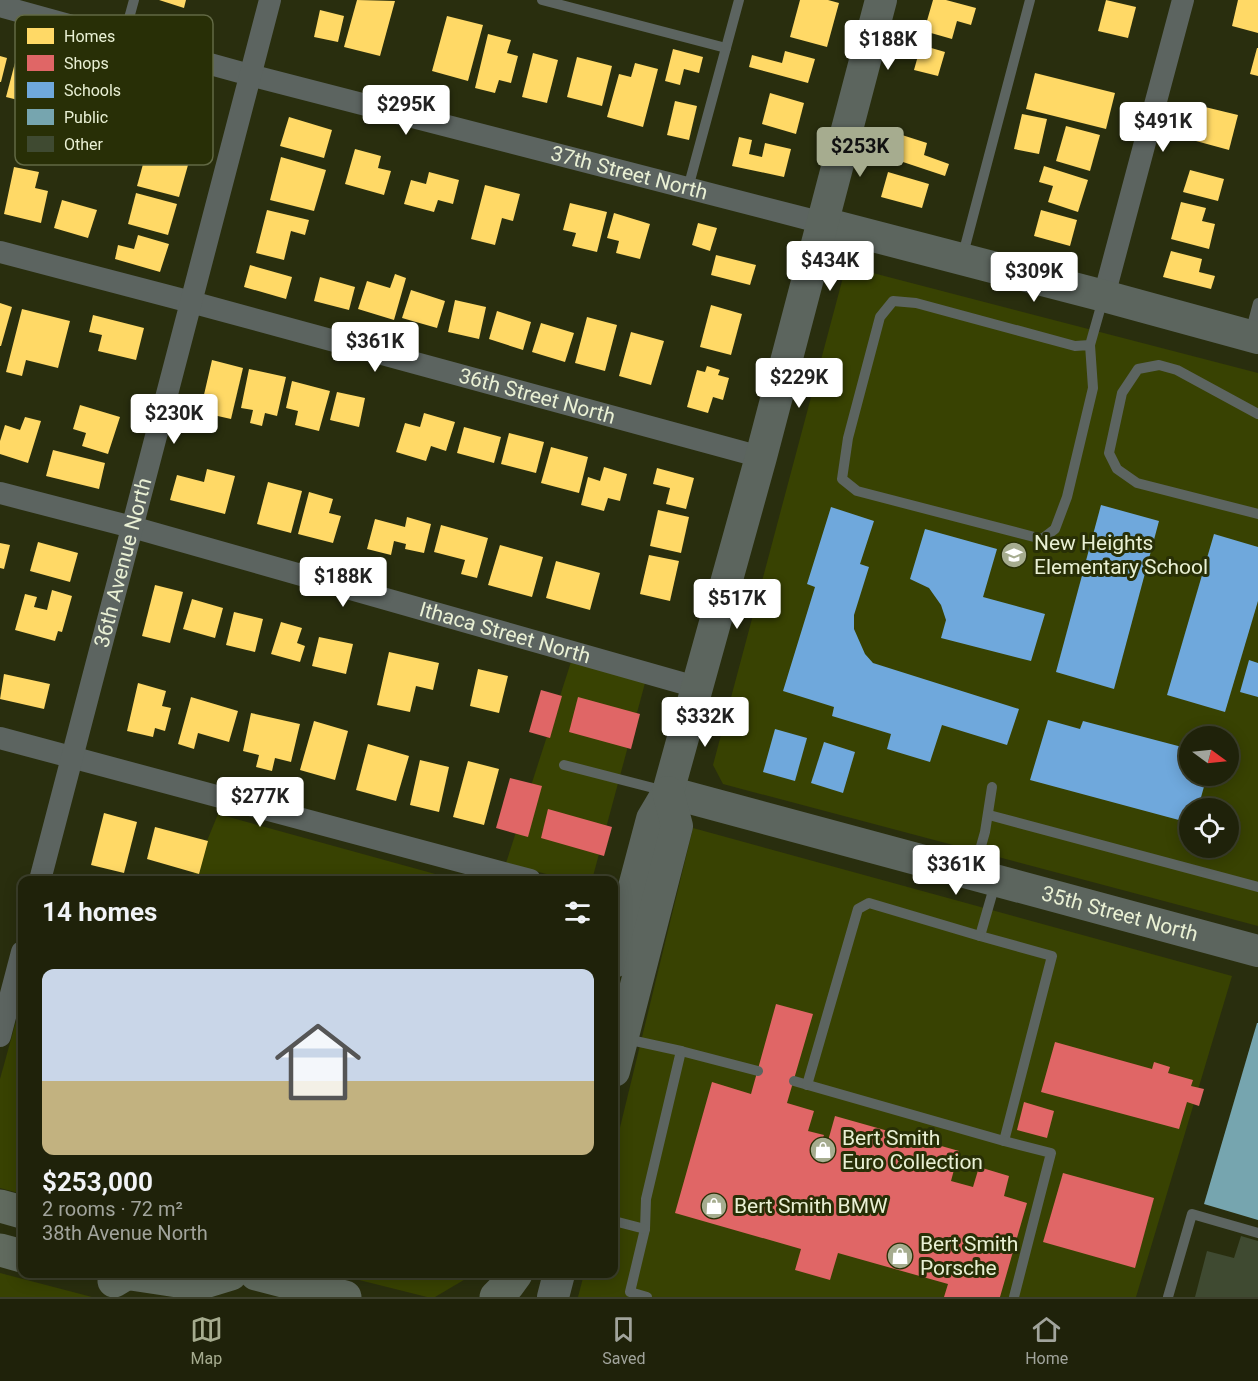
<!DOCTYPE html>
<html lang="en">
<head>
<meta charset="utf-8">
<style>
	body { margin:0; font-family:Roboto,sans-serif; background:#2c2f18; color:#f1f3f6; height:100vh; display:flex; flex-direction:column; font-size:22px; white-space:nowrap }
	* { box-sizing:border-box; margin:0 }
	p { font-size:20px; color:#a1a49c }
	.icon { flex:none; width:33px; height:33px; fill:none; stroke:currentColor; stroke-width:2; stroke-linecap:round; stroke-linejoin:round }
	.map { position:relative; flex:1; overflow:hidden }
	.panel { position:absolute; left:18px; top:876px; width:600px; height:402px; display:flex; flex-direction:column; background:#1f220a; border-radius:12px; box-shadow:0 3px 15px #0003,0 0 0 2px #3c3f2b }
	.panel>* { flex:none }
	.needle { width:39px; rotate:105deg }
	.fabs { position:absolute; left:1179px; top:726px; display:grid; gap:12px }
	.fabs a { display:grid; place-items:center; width:60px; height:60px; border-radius:50%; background:#1f220a; box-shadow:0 3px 15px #0003,0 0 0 2px #3c3f2b; font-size:30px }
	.price { position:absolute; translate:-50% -51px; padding:0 14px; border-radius:6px; background:#fff; color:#222; font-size:20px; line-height:39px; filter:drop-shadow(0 2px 3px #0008) }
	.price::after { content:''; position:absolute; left:50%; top:36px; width:18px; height:14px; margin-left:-9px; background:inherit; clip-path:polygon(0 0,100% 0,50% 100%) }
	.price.current { background:#a6ac8f; color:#111 }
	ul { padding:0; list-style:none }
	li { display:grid; align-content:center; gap:12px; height:318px; padding:0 24px }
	li span { display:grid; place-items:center; height:186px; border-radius:12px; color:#555 }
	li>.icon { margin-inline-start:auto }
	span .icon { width:108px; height:108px; fill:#fffc; stroke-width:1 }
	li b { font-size:26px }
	h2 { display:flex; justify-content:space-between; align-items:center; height:72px; padding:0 24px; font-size:26px }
	.dock { display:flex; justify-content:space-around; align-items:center; height:84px; border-top:2px solid #3c3f2b; background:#1f220a; font-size:16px; color:#a1a49c }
	.dock a { display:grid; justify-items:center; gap:3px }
	.dock .current { color:#a6ac8f }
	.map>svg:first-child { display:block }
</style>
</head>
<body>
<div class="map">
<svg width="1258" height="1297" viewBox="0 0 1258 1297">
	<rect width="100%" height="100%" fill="#292e0e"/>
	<g fill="#384202" fill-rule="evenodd">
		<path d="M846,266l412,107v553l-535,-142 -10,-19zM1190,736h38v40h-38zM1190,808h38v40h-38z"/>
		<polygon points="571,662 645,683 592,880 568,880 506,863"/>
		<polygon points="218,814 457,880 191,880"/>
		<polygon points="693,828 1232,976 1136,1297 578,1297 584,1274 614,1274 614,1152"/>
		<polygon points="18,1014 22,1016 22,1194 0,1188 0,1079"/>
		<polygon points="0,1273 92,1297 0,1297"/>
		<polygon points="335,1274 474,1274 435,1297 427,1297"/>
	</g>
	<g fill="#ffd966">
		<polygon points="159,0 186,0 184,8"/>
		<polygon points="357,0 395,1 380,56 344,47"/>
		<polygon points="800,0 828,0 839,3 827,47 790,37"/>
		<polygon points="933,0 946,0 976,8 971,25 957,21 952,39 924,31"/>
		<polygon points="1106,0 1136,7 1128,38 1098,31"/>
		<polygon points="1238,0 1258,0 1258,33 1232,26"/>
		<polygon points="320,10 344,16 338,42 314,37"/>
		<polygon points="447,16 483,25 468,81 432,71"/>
		<polygon points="488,34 511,40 507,53 518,56 511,83 499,80 495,93 475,88"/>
		<polygon points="921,45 945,52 938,76 914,70"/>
		<polygon points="1257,48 1258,48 1258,76 1250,74"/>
		<polygon points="673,49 703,57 699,73 684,69 680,85 665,81"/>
		<polygon points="785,51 815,59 808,83 749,67 752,55 782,63"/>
		<polygon points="533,53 558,60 547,103 522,97"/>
		<polygon points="0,56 7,58 1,82 0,82"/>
		<polygon points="577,57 612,66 602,106 567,97"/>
		<polygon points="16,59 48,67 38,105 6,97"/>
		<polygon points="635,63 658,69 643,127 607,117 619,74 631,77"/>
		<polygon points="1035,73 1115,93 1106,129 1026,109"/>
		<polygon points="770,93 804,103 796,134 762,124"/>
		<polygon points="675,101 697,106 689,140 667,135"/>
		<polygon points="1205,107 1238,115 1229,150 1196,141"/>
		<polygon points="1022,114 1047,119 1039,154 1014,149"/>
		<polygon points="289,117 332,130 324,158 280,146"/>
		<polygon points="1066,126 1100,135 1090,171 1056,161"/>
		<polygon points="902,135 927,143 924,155 949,164 945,176 894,159"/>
		<polygon points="739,137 752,140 749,154 762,157 765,143 791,149 784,177 732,166"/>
		<polygon points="148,146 190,158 179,197 137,186"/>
		<polygon points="355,149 381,156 378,168 391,171 384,195 345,184"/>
		<polygon points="281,157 326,170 314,211 270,200"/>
		<polygon points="1044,166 1088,180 1078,212 1048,202 1053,186 1039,182"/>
		<polygon points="14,167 39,172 35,188 48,191 41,223 4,214"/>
		<polygon points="1190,170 1224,179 1218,201 1183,192"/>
		<polygon points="429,172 459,180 453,204 438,200 434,212 404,204 411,180 426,184"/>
		<polygon points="888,172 929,184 922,208 881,197"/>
		<polygon points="485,185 520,194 513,221 502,218 495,245 471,239"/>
		<polygon points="136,193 177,204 168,235 128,224"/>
		<polygon points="62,200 97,210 88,238 54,228"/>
		<polygon points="1181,202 1206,208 1202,221 1215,224 1209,249 1171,239"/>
		<polygon points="570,203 607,212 597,252 572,246 576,233 563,230"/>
		<polygon points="267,210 309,220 305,235 291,231 284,260 256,253"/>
		<polygon points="1041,210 1077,220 1070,246 1034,236"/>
		<polygon points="614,213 650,224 640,259 616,253 619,241 607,238"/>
		<polygon points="698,223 717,228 710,251 692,245"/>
		<polygon points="138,235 169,244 160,272 115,259 118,245 134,249"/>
		<polygon points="1171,251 1202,259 1199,272 1215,276 1211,289 1163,277"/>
		<polygon points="716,255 756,265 750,285 711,275"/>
		<polygon points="250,265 292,277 286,299 244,287"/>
		<polygon points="395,274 406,278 394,320 358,309 367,281 390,288"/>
		<polygon points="320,277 355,287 349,310 314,301"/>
		<polygon points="411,290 445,301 437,328 402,318"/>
		<polygon points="455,300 486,307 479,339 448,332"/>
		<polygon points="0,303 12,307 1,346 0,346"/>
		<polygon points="711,305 742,314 731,355 700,347"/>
		<polygon points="22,309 70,321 58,368 26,360 22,376 6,372"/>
		<polygon points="497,311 531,322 523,350 489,339"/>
		<polygon points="93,315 144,328 136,360 98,351 102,335 89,332"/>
		<polygon points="587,317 617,325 605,371 575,363"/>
		<polygon points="541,323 574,333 565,362 532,352"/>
		<polygon points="631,332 664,341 651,385 619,376"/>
		<polygon points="212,360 243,368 231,419 200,412"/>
		<polygon points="707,366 720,370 718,375 729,378 723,400 713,397 708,413 687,407 697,370 705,372"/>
		<polygon points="249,369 286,377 277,416 265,413 262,426 250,423 253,410 241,408"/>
		<polygon points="292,381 330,391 319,431 295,425 298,411 286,408"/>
		<polygon points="337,392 365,398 359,427 330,420"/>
		<polygon points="80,405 120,417 108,454 82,446 86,433 73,429"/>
		<polygon points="424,413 455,422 446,451 431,446 426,461 396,452 405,423 420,427"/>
		<polygon points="25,417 41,421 28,463 0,454 0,441 5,425 20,430"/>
		<polygon points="464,427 501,437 494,463 457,453"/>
		<polygon points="509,433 544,442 536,473 501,464"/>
		<polygon points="551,447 588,457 579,493 541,483"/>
		<polygon points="53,450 105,463 99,489 46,476"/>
		<polygon points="604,467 627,474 620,501 608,498 604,511 581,505 588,477 600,481"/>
		<polygon points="657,468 694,478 686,509 666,504 670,488 653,484"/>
		<polygon points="207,469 235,476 225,514 170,500 177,475 204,482"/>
		<polygon points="268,482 302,491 291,533 257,524"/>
		<polygon points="309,492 333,499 329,513 341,516 333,543 298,534"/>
		<polygon points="658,510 689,517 681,553 650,546"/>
		<polygon points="407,517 431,524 424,553 405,549 406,544 394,541 391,555 367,549 375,519 405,527"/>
		<polygon points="441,525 488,538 477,578 461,574 465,560 434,552"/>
		<polygon points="38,542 78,553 70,582 30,571"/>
		<polygon points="0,543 10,545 4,569 0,568"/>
		<polygon points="500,545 543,557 532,597 488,585"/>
		<polygon points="649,555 679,561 670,601 640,594"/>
		<polygon points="556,561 600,573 590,610 546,598"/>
		<polygon points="155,585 183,592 170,643 142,636"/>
		<polygon points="52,590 72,596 62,632 58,631 55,641 15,630 25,594 37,597 34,607 47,610"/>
		<polygon points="192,599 223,608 215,638 183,629"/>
		<polygon points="234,612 263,619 255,652 226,645"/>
		<polygon points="281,622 302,628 297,643 305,646 300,662 271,654"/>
		<polygon points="319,637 353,644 346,674 312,666"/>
		<polygon points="389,652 439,663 433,690 416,686 410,712 377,705"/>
		<polygon points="478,669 508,676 499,713 470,706"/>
		<polygon points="4,674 50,684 44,709 0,699"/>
		<polygon points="138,683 166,691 162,706 171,708 165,731 155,728 153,737 127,731"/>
		<polygon points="191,697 238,711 229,742 198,733 194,749 178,744"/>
		<polygon points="251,713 300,724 291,762 275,758 272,771 256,767 259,755 243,751"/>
		<polygon points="314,721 348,731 335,780 300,770"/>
		<polygon points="368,744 409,756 396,801 356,790"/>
		<polygon points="420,760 449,767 439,812 410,805"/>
		<polygon points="468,761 499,769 484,825 453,817"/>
		<polygon points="104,813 137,822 124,873 91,865"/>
		<polygon points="155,827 208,841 199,874 147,859"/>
	</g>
	<g fill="#e06666">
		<polygon points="541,690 562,696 550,738 529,732"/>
		<polygon points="578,697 640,714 631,749 569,732"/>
		<polygon points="510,778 542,786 528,837 496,828"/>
		<polygon points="548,809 612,827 604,856 541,838"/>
		<polygon points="776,1004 813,1014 787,1103 814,1111 808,1131 824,1135 820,1146 826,1148 835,1116 959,1151 951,1181 973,1187 979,1167 1009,1176 1004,1196 1027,1203 1000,1297 944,1297 948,1284 838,1253 830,1280 795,1270 801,1249 675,1213 712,1082 751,1094"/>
		<polygon points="1055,1042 1152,1069 1154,1062 1170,1067 1168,1073 1193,1080 1191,1086 1204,1089 1199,1106 1187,1102 1179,1129 1041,1092"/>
		<polygon points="1024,1102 1054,1111 1047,1138 1017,1130"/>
		<polygon points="1063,1173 1154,1198 1135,1268 1043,1242"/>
	</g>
	<g fill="#6fa8dc">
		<polygon points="1101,505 1159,521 1114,689 1056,672"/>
		<polygon points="831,507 874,521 860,564 869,567 854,615 854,629 865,654 873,663 1019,709 1007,745 942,725 930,762 887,749 891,734 832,716 834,707 783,691 815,587 807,584"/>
		<polygon points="925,529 997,549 983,597 1045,614 1031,661 941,638 946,620 941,605 929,588 910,579"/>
		<polygon points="1214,534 1258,547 1258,601 1225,712 1167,695"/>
		<polygon points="1249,660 1258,663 1258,697 1240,692"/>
		<polygon points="1048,720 1080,729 1083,721 1182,747 1180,756 1190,759 1190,776 1207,776 1198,808 1190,808 1190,823 1030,780"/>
		<polygon points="775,729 807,738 795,781 763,772"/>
		<polygon points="824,742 855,752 843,793 811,783"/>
	</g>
	<polygon fill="#76a5af" points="1257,1023 1258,1023 1258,1220 1204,1204"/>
	<polygon fill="#3f4a31" points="1241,1236 1258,1241 1258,1297 1195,1297 1207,1251 1234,1258"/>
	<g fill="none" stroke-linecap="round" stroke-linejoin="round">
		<g stroke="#5c6460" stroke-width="10">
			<polyline points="542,0 726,48"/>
			<polyline points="123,40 134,0"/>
			<polyline points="688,188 739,0"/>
			<polyline points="962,258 1030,0"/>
			<polyline points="1250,333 1258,303"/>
			<polyline points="1090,345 1075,346 916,303 893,301 880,317 848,438 842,479 857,491 1042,539 1055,529 1067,497 1093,388 1090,345 1103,299"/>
			<polyline points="1258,414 1177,370 1159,365 1138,369 1122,393 1109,453 1117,469 1137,483 1258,514"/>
			<polyline points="564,765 665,791"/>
			<polyline points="989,815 1258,887"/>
			<polyline points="974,871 985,832 992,787"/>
			<polyline points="995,884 980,936 1052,956 1004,1141 1051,1153 1014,1297"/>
			<polyline points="626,1039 681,1051 646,1199 645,1229 630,1292 647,1297"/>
			<polyline points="681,1051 758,1071"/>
			<polyline points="794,1081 1004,1141"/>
			<polyline points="807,1085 858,909 869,903 980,936"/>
			<polyline points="614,1221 645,1229"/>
			<polyline points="1168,1297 1192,1214 1258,1233"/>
		</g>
		<g stroke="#5c6460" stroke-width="22">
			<path id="s1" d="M0,6l250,69 573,148"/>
			<path id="s2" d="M0,252l191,50 570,155"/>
			<polyline points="1104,296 1183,0"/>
			<path id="s3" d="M0,493l132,34 564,160"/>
			<polyline points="0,738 530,880"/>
			<path id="s4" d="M40,880l230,-880"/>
			<polyline points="0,1036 22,952"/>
		</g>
		<g stroke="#5c655e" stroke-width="32">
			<polyline points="823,223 1104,296 1258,338"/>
			<path id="s5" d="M668,792l590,159"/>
			<polyline points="614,962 652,819 668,792 761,457 881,0"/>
			<polyline points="614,1071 677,826 668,792"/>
			<polyline points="553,1297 559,1274"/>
		</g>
		<g stroke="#606a5e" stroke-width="33">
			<polyline points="0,1206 22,1212"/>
			<polyline points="0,1250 22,1256"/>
			<polyline points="256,1274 345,1297"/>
			<polyline points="114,1281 124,1275 131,1274 198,1284 231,1274"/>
			<polyline points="496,1297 508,1285 516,1274"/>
		</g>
	</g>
	<defs>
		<g id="school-disc" transform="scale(1.35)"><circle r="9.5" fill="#a6ac8f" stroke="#282f06"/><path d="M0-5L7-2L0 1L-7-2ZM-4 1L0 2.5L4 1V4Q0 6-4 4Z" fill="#fff"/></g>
		<g id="shop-disc" transform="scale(1.35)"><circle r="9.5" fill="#a6ac8f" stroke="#282f06"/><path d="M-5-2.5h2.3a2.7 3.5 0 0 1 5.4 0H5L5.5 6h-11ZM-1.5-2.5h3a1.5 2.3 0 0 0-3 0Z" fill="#fff"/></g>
	</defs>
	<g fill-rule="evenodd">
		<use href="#school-disc" x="1014" y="555"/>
		<use href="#shop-disc" x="823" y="1150"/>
		<use href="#shop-disc" x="714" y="1206"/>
		<use href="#shop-disc" x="900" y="1256"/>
	</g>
	<g text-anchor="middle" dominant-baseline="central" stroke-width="6" stroke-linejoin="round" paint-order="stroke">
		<g font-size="21" fill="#e9f0d4" stroke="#282f06">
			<text stroke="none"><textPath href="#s1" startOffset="651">37th Street North</textPath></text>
			<text stroke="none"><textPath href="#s2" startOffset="556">36th Street North</textPath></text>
			<text stroke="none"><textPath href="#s4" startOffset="328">36th Avenue North</textPath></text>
			<text stroke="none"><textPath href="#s3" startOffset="524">Ithaca Street North</textPath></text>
			<text stroke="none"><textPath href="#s5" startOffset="468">35th Street North</textPath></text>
		</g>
		<g font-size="21" fill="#e9f0d4" stroke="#282f06" text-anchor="start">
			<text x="1034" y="543">New Heights<tspan x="1034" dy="24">Elementary School</tspan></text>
			<text x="842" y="1138">Bert Smith<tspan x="842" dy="24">Euro Collection</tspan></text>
			<text x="734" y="1206">Bert Smith BMW</text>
			<text x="920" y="1244">Bert Smith<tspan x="920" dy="24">Porsche</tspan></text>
		</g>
	</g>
	<rect x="15" y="15" width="198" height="150" rx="9" fill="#282f06" stroke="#626944" stroke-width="1.5"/>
	<rect x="27" y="28" width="27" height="16" fill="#ffd966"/>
	<rect x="27" y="55" width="27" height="16" fill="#e06666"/>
	<rect x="27" y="82" width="27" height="16" fill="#6fa8dc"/>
	<rect x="27" y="109" width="27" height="16" fill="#76a5af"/>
	<rect x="27" y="136" width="27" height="16" fill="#3f4a31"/>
	<g font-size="16" fill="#e9f0d4">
		<text x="64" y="42">Homes</text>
		<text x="64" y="69">Shops</text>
		<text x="64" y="96">Schools</text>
		<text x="64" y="123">Public</text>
		<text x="64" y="150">Other</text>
	</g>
</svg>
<div class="fabs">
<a><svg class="needle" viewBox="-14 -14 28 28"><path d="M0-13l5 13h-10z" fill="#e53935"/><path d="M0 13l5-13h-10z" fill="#a1a49c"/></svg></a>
<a><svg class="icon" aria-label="locate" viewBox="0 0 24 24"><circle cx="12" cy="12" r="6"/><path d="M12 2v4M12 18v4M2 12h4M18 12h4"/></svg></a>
</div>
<b class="price" style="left:888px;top:71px">$188K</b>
<b class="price" style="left:406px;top:136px">$295K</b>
<b class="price" style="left:1163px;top:153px">$491K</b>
<b class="price current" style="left:860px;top:178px">$253K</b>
<b class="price" style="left:830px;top:292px">$434K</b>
<b class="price" style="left:1034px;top:303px">$309K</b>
<b class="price" style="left:375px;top:373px">$361K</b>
<b class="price" style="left:799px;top:409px">$229K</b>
<b class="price" style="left:174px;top:445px">$230K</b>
<b class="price" style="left:343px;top:608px">$188K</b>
<b class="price" style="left:737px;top:630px">$517K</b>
<b class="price" style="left:705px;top:748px">$332K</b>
<b class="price" style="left:260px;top:828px">$277K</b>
<b class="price" style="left:956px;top:896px">$361K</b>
<section class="panel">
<h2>14 homes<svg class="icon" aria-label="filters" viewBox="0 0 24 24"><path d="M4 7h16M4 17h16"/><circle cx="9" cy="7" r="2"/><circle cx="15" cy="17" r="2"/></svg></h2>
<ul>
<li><span style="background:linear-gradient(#c9d6e8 60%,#c2b280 0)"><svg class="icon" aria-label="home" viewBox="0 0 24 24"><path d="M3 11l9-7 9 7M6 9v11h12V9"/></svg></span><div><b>$253,000</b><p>2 rooms · 72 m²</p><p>38th Avenue North</p></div></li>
</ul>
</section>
</div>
<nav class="dock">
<a class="current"><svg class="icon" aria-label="map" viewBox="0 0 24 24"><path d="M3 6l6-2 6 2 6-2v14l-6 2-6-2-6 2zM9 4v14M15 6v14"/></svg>Map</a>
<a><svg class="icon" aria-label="saved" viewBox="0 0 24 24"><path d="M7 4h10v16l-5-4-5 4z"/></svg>Saved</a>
<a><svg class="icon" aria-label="home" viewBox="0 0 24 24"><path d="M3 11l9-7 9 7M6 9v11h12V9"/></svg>Home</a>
</nav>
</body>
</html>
